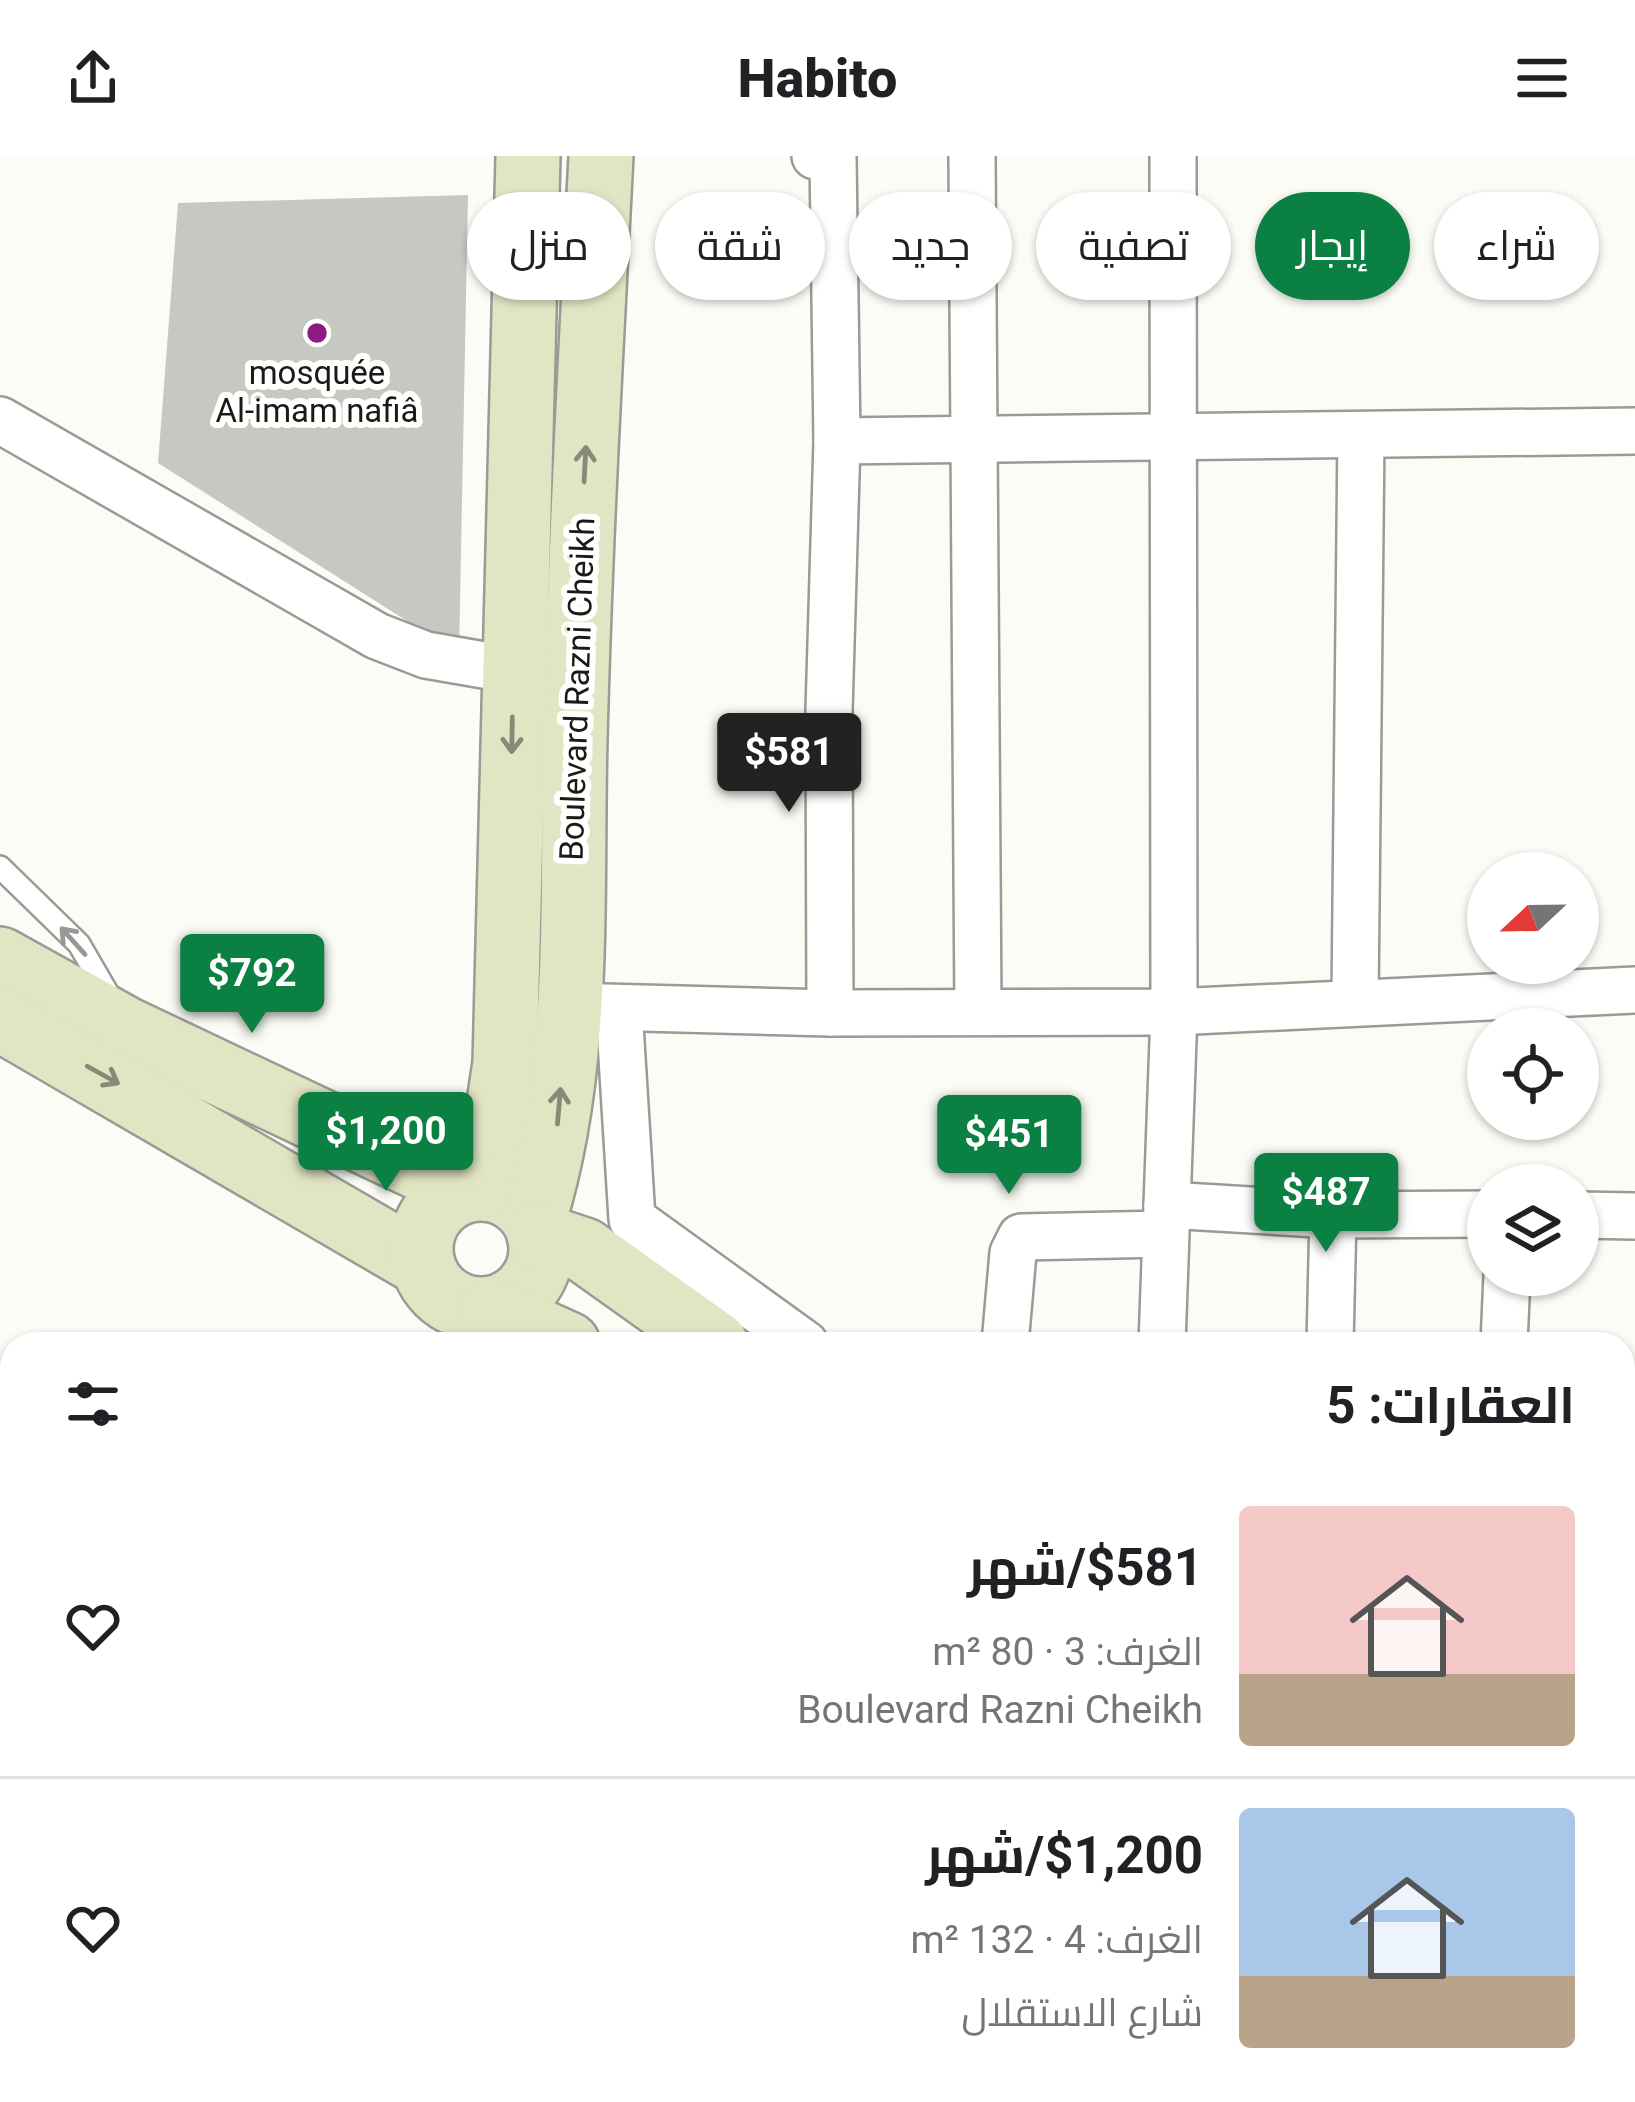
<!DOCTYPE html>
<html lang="ar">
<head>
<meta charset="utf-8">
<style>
	body { margin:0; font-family:Roboto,Cairo,sans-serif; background:#f6f6f6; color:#202124; direction:rtl; height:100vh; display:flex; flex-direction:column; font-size:45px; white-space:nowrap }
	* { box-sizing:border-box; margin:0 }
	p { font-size:39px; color:#757577 }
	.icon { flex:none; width:66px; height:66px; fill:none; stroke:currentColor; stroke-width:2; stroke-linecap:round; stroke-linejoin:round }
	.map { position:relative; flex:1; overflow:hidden; direction:ltr }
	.sheet { position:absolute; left:0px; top:1176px; width:1635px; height:771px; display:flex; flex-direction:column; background:#fff; border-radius:36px 36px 0 0; box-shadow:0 3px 9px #0004; direction:rtl }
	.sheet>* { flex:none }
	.banner { position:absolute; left:36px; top:36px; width:1563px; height:108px; direction:rtl; display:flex; gap:24px }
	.needle { width:78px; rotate:248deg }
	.buttons { position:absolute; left:1467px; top:696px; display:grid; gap:24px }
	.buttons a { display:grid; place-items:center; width:132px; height:132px; border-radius:50%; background:#fff; box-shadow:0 3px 9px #0004; font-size:60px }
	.price { position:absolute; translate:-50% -102px; padding:0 27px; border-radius:12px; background:#0b8043; color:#fff; font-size:39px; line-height:78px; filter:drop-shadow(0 3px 6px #0008) }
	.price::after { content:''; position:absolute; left:50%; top:72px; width:36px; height:27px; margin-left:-18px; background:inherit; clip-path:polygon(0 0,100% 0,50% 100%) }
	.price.selected { background:#222; color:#fff }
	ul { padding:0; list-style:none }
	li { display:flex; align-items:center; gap:36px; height:300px; padding:0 60px }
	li+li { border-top:3px solid #e0e0e0 }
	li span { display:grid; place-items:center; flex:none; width:336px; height:240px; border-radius:12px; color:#555 }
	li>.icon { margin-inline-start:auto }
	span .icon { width:144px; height:144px; fill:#fffc; stroke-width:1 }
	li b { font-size:51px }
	h2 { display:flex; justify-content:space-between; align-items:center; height:144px; padding:0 60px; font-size:51px }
	.chip { padding:0 42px; border-radius:54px; background:#fff; box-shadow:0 3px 9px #0004; font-size:42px; line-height:108px }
	.chip.selected { background:#0b8043; color:#fff }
	header { display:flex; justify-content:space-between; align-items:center; height:156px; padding:0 60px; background:#fff; font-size:54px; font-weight:800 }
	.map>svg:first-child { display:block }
</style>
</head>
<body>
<header><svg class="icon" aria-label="menu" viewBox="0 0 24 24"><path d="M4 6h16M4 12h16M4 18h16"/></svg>Habito<svg class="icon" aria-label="share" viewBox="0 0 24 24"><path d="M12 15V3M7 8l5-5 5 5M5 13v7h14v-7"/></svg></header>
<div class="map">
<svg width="1635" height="1946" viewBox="0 0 1635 1946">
	<rect width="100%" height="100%" fill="#fafcf5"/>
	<polygon fill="#c6c8c1" points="468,39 459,498 158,307 178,47"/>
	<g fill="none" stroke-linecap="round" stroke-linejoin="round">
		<g stroke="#9a9b95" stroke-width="26">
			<polyline id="lane" points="0,711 79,788 112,845"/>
		</g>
		<g stroke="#9a9b95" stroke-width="50">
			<g id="street">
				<polyline points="815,0 833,1 837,285 1635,275"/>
				<polyline points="972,0 978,856"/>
				<polyline points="0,264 377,480 426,499 513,514"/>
				<polyline points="1355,843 1361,279"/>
				<polyline points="568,850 830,857 829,555 837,285"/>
				<polyline points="619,853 632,1063 805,1188"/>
				<polyline points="830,857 1174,856 1635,834"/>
				<polyline points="1167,1049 1333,1059 1488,1058"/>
				<polyline points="1578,1059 1635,1060"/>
				<polyline points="1005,1188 1013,1097 1021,1081 1165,1078"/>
				<polyline points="1162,1188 1174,856 1173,0"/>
				<polyline points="1330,1188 1333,1059"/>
				<polyline points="1504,1188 1507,1119"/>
				<polyline points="1624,1605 1635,1573"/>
			</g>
		</g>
		<g stroke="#9a9b95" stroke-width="68">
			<g id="secondary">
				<polyline points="0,803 126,873 466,1034"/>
				<polyline points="0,863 423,1109"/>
				<polyline points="486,1033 505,907 528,0"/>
				<circle cx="481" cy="1093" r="60"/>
				<path d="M534,1063c48,-152 37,-321 41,-480 5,-194 16,-389 26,-583"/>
				<polyline points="539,1079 584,1094 716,1188"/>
				<polyline points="490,1153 568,1188"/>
				<polyline points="1623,1695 1635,1701"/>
				<polyline points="1623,1748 1635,1755"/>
			</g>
		</g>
		<use href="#lane" stroke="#fff" stroke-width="21"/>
		<use href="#street" stroke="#fff" stroke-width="45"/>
		<use href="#secondary" stroke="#e1e5c4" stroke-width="63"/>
	</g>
	<defs><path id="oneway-shaft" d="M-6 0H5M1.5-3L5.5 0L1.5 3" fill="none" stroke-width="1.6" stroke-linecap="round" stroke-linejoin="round" transform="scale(3)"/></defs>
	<g stroke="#878a77">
		<use href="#oneway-shaft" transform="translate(585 308) rotate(-87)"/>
		<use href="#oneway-shaft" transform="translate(512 579) rotate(91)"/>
		<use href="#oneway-shaft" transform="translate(103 919) rotate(29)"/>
		<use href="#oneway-shaft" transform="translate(559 950) rotate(-85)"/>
	</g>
	<use stroke="#989897" href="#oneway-shaft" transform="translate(73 785) rotate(-132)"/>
	<circle fill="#8c1c7f" stroke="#fffffe" stroke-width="4.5" cx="317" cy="177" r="12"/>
	<g text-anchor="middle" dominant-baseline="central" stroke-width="12" stroke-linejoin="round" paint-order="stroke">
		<g font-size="33" fill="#1a1b18" stroke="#fffffe">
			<text x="317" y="216">mosquée<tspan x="317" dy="38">Al-imam nafiâ</tspan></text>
		</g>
		<g font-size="33" fill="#1a1b18" stroke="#fffffe">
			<text transform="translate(577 533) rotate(-88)">Boulevard Razni Cheikh</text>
		</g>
	</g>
</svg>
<div class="buttons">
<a><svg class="needle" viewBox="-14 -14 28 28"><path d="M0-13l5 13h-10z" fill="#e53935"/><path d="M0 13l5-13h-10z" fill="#757577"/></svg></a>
<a><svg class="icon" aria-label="locate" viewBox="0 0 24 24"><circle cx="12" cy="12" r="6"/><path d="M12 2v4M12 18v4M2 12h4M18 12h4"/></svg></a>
<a><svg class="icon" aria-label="layers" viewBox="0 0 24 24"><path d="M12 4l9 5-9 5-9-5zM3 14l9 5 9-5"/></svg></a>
</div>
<b class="price selected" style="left:789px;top:659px">$581</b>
<b class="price" style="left:252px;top:880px">$792</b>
<b class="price" style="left:386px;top:1038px">$1,200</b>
<b class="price" style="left:1009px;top:1041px">$451</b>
<b class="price" style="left:1326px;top:1099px">$487</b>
<div class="banner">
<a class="chip">شراء</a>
<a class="chip selected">إيجار</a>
<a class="chip">تصفية</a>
<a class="chip">جديد</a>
<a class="chip">شقة</a>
<a class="chip">منزل</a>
</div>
<section class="sheet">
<h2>العقارات: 5<svg class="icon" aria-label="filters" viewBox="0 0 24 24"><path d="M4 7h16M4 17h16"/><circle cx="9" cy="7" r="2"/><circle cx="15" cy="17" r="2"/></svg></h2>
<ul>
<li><span style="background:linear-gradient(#f6c9c9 70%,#b9a48a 0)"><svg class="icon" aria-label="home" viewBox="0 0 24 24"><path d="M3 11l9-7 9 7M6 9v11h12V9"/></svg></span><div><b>$581/شهر</b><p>الغرف: 3 · 80 m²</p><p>Boulevard Razni Cheikh</p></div><svg class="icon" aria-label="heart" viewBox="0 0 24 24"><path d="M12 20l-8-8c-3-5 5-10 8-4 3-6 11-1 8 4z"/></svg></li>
<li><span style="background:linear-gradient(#a9c7e8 70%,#b9a48a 0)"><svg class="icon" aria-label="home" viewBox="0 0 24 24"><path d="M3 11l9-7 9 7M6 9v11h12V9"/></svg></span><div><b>$1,200/شهر</b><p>الغرف: 4 · 132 m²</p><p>شارع الاستقلال</p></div><svg class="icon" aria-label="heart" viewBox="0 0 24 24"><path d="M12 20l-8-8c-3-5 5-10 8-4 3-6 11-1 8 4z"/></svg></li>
</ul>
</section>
</div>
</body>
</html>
